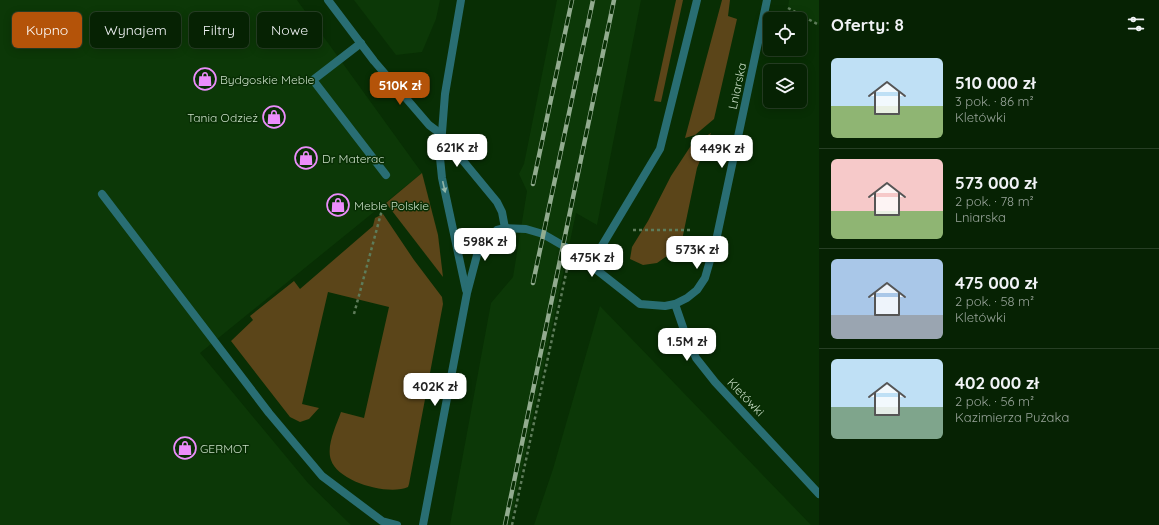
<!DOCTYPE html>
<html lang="pl">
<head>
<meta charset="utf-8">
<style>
	body { margin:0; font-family:Quicksand,sans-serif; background:#142f12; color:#f1f3f6; height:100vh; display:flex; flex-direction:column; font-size:15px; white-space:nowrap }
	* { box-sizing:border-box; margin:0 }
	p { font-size:13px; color:#98a49a }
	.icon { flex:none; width:22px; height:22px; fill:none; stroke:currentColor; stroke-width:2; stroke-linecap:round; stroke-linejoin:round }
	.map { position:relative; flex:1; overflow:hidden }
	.side { display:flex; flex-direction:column; background:#062203; width:340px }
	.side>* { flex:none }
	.top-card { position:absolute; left:12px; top:12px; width:380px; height:36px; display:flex; gap:8px }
	.buttons { position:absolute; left:763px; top:12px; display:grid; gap:8px }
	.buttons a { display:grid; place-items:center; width:44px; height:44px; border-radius:6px; background:#062203; box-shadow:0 2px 10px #0003,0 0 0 1px #273f25; font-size:20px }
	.price { position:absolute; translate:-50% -34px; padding:0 9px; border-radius:8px; background:#fff; color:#222; font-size:13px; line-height:26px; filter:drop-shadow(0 1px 2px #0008) }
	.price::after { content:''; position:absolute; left:50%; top:24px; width:12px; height:9px; margin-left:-6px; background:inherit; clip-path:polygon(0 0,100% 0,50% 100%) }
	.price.selected { background:#b45309; color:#fff }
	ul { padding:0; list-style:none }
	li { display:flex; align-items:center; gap:12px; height:100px; padding:0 12px }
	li+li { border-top:1px solid #273f25 }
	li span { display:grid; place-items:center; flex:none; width:112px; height:80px; border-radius:6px; color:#555 }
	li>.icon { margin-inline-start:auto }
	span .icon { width:48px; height:48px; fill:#fffc; stroke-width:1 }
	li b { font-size:17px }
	h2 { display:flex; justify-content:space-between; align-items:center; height:48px; padding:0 12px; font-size:17px }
	.pill { padding:0 14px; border-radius:6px; background:#062203; box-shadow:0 2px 10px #0003,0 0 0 1px #273f25; font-size:14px; line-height:36px }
	.pill.selected { background:#b45309; color:#fff }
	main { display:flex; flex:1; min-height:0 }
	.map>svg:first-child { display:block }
</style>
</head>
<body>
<main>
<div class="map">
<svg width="819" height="525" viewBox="0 0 819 525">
	<rect width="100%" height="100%" fill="#082e04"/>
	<g fill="#0c3807">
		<polygon points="0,0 297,0 422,173 200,353 308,483 351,525 0,525"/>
		<polygon points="354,0 440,0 436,19 422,52 396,55"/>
		<polygon points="557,0 641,0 597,225 576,213 510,525 450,525 491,303 513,277 527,191 519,174 524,164"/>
		<polygon points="789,0 819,0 819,25 788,8"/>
		<polygon points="600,306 811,525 534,525 553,469"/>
	</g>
	<g fill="#5b4519">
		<polygon points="676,0 683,0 661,102 654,101"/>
		<polygon points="722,0 730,0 728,16 737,19 714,119 695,135 685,138"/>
		<polygon points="711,133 697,168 682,240 677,249 657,263 643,265 630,259 632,247 648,221 671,176 692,144"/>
		<polygon points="422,173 438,235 443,277 386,203"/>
		<path d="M383,214l31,46 28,37 1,7 -34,180 -1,3c-19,9 -70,-5 -77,-27 -5,-14 5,-34 10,-48l23,6 25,-111 -61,-15 -26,112 17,4 -10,11 -9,3 -10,-5 -59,-76 22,-21 -3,-4 44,-35 6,8 73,-63 2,-8z"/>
	</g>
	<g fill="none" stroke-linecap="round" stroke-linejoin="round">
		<g stroke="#5e7c5a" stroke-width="2.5" stroke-dasharray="3 3" stroke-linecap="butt">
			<polyline points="788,8 819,25"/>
			<polyline points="633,230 691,230"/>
			<polyline points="354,314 383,206"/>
			<polyline points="512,525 567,269"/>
		</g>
		<g stroke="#296e73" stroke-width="8">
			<polyline points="361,43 313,80 386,175"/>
			<polyline points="102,194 269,413 322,476 382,521 397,525"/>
			<polyline points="591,264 660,149 697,0"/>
		</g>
		<polyline stroke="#296e73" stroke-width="8" points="328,0 374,61 429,125 441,134"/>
		<g stroke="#296e73" stroke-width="8">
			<polyline points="461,0 445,94 440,158 442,178 466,290"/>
			<polyline points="441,134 497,202 502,212 505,228"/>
			<polyline points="675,304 685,333 696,358 715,382 819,494"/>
			<polyline points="423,525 467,293 477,255 482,244 497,230 505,228 526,229 543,234 574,252 640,304 665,306 675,304 687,298 697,290 705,278 717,236 767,0"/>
		</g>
		<g stroke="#92ac8f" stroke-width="4.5">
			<g id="rail">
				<polyline points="533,184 572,0"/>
				<polyline points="533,283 593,0"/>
				<polyline points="505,525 614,0"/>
			</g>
		</g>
		<use href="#rail" stroke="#082e04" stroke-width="3" stroke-dasharray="9" stroke-linecap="butt"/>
	</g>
	<defs><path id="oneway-solid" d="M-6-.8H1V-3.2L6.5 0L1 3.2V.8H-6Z"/></defs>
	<use fill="#91b7a9" href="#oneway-solid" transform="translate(444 187) rotate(77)"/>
	<defs>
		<g id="shop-ring" transform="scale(1.15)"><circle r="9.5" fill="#082e04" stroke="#eb8dfb" stroke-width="1.5"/><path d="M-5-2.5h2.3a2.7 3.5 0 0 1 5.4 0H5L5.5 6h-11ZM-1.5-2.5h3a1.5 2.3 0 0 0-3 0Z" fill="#eb8dfb"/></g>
	</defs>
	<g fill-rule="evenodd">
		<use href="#shop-ring" x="205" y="79"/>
		<use href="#shop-ring" x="274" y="117"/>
		<use href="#shop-ring" x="306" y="158"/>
		<use href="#shop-ring" x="338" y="205"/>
		<use href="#shop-ring" x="185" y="448"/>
	</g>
	<g text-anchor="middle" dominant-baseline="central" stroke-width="3" stroke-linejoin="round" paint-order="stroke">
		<g font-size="12" fill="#c9dec6" stroke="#082e04" text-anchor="start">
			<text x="220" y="79">Bydgoskie Meble</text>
			<text x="258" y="117" text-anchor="end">Tania Odzież</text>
			<text x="322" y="158">Dr Materac</text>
			<text x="354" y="205">Meble Polskie</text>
			<text x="200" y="448">GERMOT</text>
		</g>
		<g font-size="12" fill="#c9dec6" stroke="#082e04">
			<text transform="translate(737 86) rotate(-78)">Lniarska</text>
			<text transform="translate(746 397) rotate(46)">Kletówki</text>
		</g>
	</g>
</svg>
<div class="buttons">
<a><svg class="icon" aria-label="locate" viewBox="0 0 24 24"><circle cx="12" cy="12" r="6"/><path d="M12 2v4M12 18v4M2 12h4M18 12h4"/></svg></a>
<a><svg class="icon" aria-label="layers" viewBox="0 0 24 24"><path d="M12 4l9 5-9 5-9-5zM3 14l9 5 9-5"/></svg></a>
</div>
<b class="price selected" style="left:400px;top:106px">510K zł</b>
<b class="price" style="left:457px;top:168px">621K zł</b>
<b class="price" style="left:722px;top:169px">449K zł</b>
<b class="price" style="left:485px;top:262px">598K zł</b>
<b class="price" style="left:697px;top:270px">573K zł</b>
<b class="price" style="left:592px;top:278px">475K zł</b>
<b class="price" style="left:687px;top:362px">1.5M zł</b>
<b class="price" style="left:435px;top:407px">402K zł</b>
<div class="top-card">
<a class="pill selected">Kupno</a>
<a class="pill">Wynajem</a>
<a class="pill">Filtry</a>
<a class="pill">Nowe</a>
</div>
</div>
<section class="side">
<h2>Oferty: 8<svg class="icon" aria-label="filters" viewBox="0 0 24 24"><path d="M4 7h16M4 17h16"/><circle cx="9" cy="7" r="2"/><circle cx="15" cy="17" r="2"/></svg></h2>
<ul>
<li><span style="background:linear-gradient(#bfe0f5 60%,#8fb573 0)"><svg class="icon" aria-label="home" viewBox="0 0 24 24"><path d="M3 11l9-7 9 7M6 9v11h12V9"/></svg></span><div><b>510 000 zł</b><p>3 pok. · 86 m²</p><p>Kletówki</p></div></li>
<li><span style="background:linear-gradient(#f6c9c9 65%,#8fb573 0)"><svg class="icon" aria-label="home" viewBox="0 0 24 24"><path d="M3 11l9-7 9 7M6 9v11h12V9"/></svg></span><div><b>573 000 zł</b><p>2 pok. · 78 m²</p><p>Lniarska</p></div></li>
<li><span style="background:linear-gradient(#a9c7e8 70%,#9aa5b1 0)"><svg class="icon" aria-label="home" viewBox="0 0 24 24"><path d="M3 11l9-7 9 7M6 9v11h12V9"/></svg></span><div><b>475 000 zł</b><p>2 pok. · 58 m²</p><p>Kletówki</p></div></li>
<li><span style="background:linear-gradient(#bfe0f5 60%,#7fa58c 0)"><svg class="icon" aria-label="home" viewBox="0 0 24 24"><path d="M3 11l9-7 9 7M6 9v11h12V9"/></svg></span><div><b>402 000 zł</b><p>2 pok. · 56 m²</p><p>Kazimierza Pużaka</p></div></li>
</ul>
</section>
</main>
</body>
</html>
